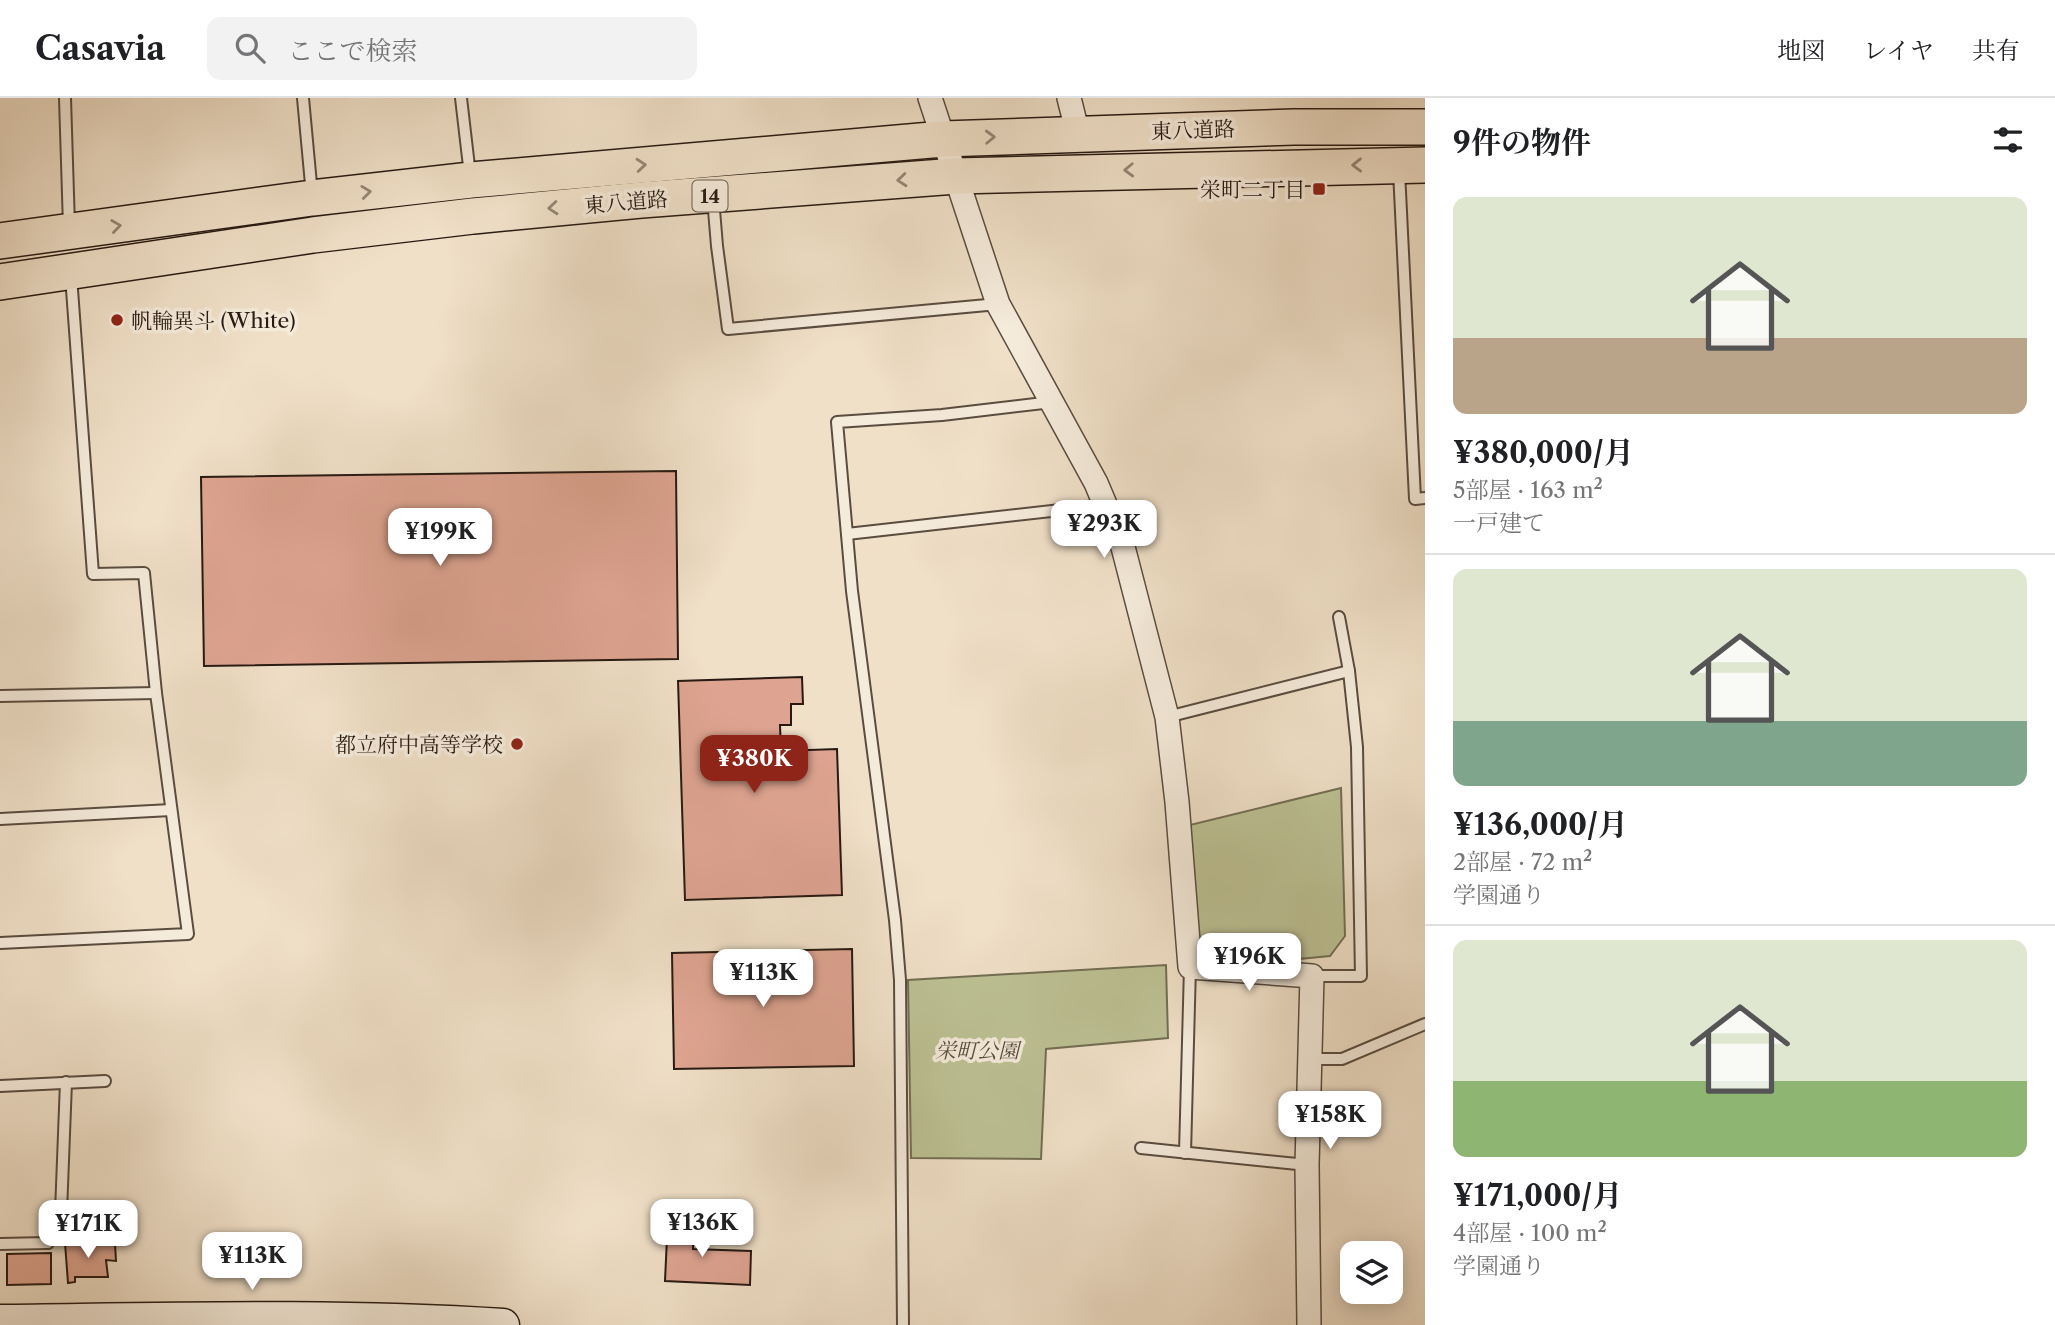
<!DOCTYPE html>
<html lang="ja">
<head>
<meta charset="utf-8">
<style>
	body { margin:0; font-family:"Libre Caslon Text","Noto Serif JP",serif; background:#f2f2f2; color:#202124; height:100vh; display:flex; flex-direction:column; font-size:26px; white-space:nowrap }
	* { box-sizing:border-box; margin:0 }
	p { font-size:23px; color:#757577 }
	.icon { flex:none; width:38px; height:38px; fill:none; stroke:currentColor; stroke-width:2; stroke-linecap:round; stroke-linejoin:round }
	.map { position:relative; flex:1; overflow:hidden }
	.side { display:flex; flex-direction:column; background:#fff; width:630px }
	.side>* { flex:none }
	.fabs { position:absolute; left:1340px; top:1143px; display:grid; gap:14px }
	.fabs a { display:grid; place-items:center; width:63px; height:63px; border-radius:14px; background:#fff; box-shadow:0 4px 18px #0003; font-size:35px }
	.price { position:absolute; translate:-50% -60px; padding:0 16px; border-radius:14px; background:#fff; color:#222; font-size:23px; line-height:46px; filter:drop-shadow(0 2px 4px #0008) }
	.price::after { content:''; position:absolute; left:50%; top:42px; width:21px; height:16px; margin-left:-10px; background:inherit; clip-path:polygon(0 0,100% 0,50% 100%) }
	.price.selected { background:#8f2418; color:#fff }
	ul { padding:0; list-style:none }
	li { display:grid; align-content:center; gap:14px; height:371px; padding:0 28px }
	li+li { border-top:2px solid #e0e0e0 }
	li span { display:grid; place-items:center; height:217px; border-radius:14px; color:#555 }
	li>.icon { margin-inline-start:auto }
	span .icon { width:126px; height:126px; fill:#fffc; stroke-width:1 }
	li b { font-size:30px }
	h2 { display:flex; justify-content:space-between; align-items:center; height:84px; padding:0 28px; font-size:30px }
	header { display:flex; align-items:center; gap:42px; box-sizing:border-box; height:98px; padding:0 35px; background:#fff; border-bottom:2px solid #e0e0e0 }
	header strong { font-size:33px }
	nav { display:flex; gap:38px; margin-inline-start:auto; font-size:24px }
	.search { width:490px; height:63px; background:#f2f2f2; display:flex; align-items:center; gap:18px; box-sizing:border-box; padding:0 24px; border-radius:14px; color:#757577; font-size:26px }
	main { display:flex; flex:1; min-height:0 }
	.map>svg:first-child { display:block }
</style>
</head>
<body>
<header>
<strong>Casavia</strong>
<div class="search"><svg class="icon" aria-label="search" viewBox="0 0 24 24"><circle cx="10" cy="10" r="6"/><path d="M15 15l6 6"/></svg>ここで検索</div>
<nav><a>地図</a><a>レイヤ</a><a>共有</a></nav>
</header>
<main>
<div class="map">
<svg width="1425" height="1227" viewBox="0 0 1425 1227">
	<rect width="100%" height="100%" fill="#f0e0c8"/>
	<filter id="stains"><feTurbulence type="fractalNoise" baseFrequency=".00286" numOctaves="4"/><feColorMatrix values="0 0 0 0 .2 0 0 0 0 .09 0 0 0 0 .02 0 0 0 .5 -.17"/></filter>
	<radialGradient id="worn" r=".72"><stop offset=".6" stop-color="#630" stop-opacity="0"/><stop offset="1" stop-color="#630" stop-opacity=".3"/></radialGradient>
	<g fill="#bcc194" stroke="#726e54" stroke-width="2">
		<polygon points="1341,690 1345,838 1330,858 1237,867 1199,844 1190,727"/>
		<polygon points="1166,867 1168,940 1046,951 1041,1061 911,1060 908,882"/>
	</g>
	<g fill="#dea491" stroke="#281a13" stroke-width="2">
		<polygon points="676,373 678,561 204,568 201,379"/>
		<polygon points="802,579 803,606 791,606 791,627 780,627 781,653 837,651 842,797 685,802 678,583"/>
		<polygon points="852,851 854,968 674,971 672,855"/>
		<polygon points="668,1118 694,1119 693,1151 751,1153 750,1187 665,1183"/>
		<polygon points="65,1145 115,1146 116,1163 106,1162 108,1179 75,1179 75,1184 68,1185"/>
		<polygon points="51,1155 51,1186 7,1187 7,1156"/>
	</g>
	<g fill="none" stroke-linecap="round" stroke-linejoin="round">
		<g stroke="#5a4c40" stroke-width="14">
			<g id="lane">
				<polyline points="65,0 69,128"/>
				<polyline points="303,0 312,97"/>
				<polyline points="461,0 470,77"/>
				<polyline points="1399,73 1415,401 1425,400"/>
				<polyline points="713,100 717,148 728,231 998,206"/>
				<polyline points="847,436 1105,407"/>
				<polyline points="0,598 156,595"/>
				<polyline points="1167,619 1349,573"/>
				<polyline points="0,721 171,712"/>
				<polyline points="0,845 188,836 156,595 144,475 93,476 71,178"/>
				<polyline points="1312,878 1361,878 1357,649 1349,573 1339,519"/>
				<polyline points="1310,961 1342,961 1425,926"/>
				<polyline points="0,988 105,983"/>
				<polyline points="1141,1050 1307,1067"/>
				<polyline points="1185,1055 1190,869"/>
				<polyline points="0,1146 48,1145 61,1114 66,984"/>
				<polyline points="903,1227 900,882 895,822 852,493 837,324 942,317 1052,304"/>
			</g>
		</g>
		<g stroke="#5a4c40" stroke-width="26">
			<g id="street">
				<polyline points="930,0 998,206 1096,385 1123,449 1167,619 1177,704 1190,869 1312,878 1307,1067 1309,1227"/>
				<polyline points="1069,0 1078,36"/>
			</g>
		</g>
		<g stroke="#281a13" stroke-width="35">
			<path id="secondary" d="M0,1223c168,-2 336,-7 503,4"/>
		</g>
		<g stroke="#281a13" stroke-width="38">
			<g id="primary">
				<polyline points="0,143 312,100 471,82 943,41 1294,29 1425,29"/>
				<polyline points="0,184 313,137 473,118 641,102 956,78 1425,67"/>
			</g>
		</g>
		<use href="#lane" stroke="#f5ebdb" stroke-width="10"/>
		<use href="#street" stroke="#f5ebdb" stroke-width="23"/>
		<use href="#secondary" stroke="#f5ebdb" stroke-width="32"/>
		<use href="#primary" stroke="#f0e0c8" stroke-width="35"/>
	</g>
	<defs><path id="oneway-chevron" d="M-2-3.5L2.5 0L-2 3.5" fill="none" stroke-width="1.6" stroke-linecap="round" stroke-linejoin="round" transform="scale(1.75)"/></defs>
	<g stroke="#968777">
		<use href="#oneway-chevron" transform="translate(990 39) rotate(-2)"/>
		<use href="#oneway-chevron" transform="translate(641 67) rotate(-5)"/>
		<use href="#oneway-chevron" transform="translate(1357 67) rotate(179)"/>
		<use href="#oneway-chevron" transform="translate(1129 72) rotate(178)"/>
		<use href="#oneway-chevron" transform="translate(902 82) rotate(175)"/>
		<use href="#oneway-chevron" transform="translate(366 94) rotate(-7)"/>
		<use href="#oneway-chevron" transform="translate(553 110) rotate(175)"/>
		<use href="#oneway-chevron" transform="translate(116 128) rotate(-8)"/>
	</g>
	<g fill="#8f2418" stroke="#f5ebdb" stroke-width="2.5">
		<rect x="1312" y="84" width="14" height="14" rx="3.5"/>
		<circle cx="117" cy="222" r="7"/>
		<circle cx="517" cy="646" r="7"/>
	</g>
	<g text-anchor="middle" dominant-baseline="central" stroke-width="7" stroke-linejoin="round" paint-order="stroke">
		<rect fill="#f5ebdb" stroke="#66594f" stroke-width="2" x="692.5" y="82.5" width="35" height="31" rx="5"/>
		<g font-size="19" font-weight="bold" fill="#281a13">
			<text x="710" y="98">14</text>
		</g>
		<g font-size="21" fill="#281a13" stroke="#f5ebdb">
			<text transform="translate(1193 32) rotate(-2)">東八道路</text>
			<text transform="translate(626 104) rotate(-5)">東八道路</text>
		</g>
		<g font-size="21" fill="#281a13" stroke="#f5ebdb" text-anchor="end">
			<text x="1305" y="91">栄町二丁目</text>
			<text x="131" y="222" text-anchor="start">帆輪異斗 (White)</text>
			<text x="503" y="646">都立府中高等学校</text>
		</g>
		<g font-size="21" font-style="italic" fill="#544c3a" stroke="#f5ebdb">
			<text x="977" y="952">栄町公園</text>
		</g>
	</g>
	<rect width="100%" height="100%" filter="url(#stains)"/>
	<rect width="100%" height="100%" fill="url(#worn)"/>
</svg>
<div class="fabs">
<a><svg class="icon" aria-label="layers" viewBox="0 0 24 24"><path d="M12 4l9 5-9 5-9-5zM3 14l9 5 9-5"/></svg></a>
</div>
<b class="price" style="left:1104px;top:462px">¥293K</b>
<b class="price" style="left:440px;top:470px">¥199K</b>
<b class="price selected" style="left:754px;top:697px">¥380K</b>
<b class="price" style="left:1249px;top:895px">¥196K</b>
<b class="price" style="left:763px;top:911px">¥113K</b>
<b class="price" style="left:1330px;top:1053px">¥158K</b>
<b class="price" style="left:702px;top:1161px">¥136K</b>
<b class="price" style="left:88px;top:1162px">¥171K</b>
<b class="price" style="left:252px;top:1194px">¥113K</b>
</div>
<section class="side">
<h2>9件の物件<svg class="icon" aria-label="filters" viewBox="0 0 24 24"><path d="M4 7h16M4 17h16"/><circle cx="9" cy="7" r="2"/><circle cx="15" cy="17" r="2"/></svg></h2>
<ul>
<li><span style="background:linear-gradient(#dfe7d0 65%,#b9a48a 0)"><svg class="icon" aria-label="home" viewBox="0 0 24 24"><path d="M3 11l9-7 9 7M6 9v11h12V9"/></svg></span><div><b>¥380,000/月</b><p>5部屋 · 163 m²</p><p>一戸建て</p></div></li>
<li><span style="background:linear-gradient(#dfe7d0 70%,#7fa58c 0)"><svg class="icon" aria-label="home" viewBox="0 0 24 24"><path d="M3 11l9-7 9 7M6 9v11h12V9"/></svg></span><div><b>¥136,000/月</b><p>2部屋 · 72 m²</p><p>学園通り</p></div></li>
<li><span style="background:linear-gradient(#dfe7d0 65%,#8fb573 0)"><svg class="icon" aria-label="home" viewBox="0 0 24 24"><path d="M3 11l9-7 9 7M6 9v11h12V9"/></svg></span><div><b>¥171,000/月</b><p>4部屋 · 100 m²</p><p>学園通り</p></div></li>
</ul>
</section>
</main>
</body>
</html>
